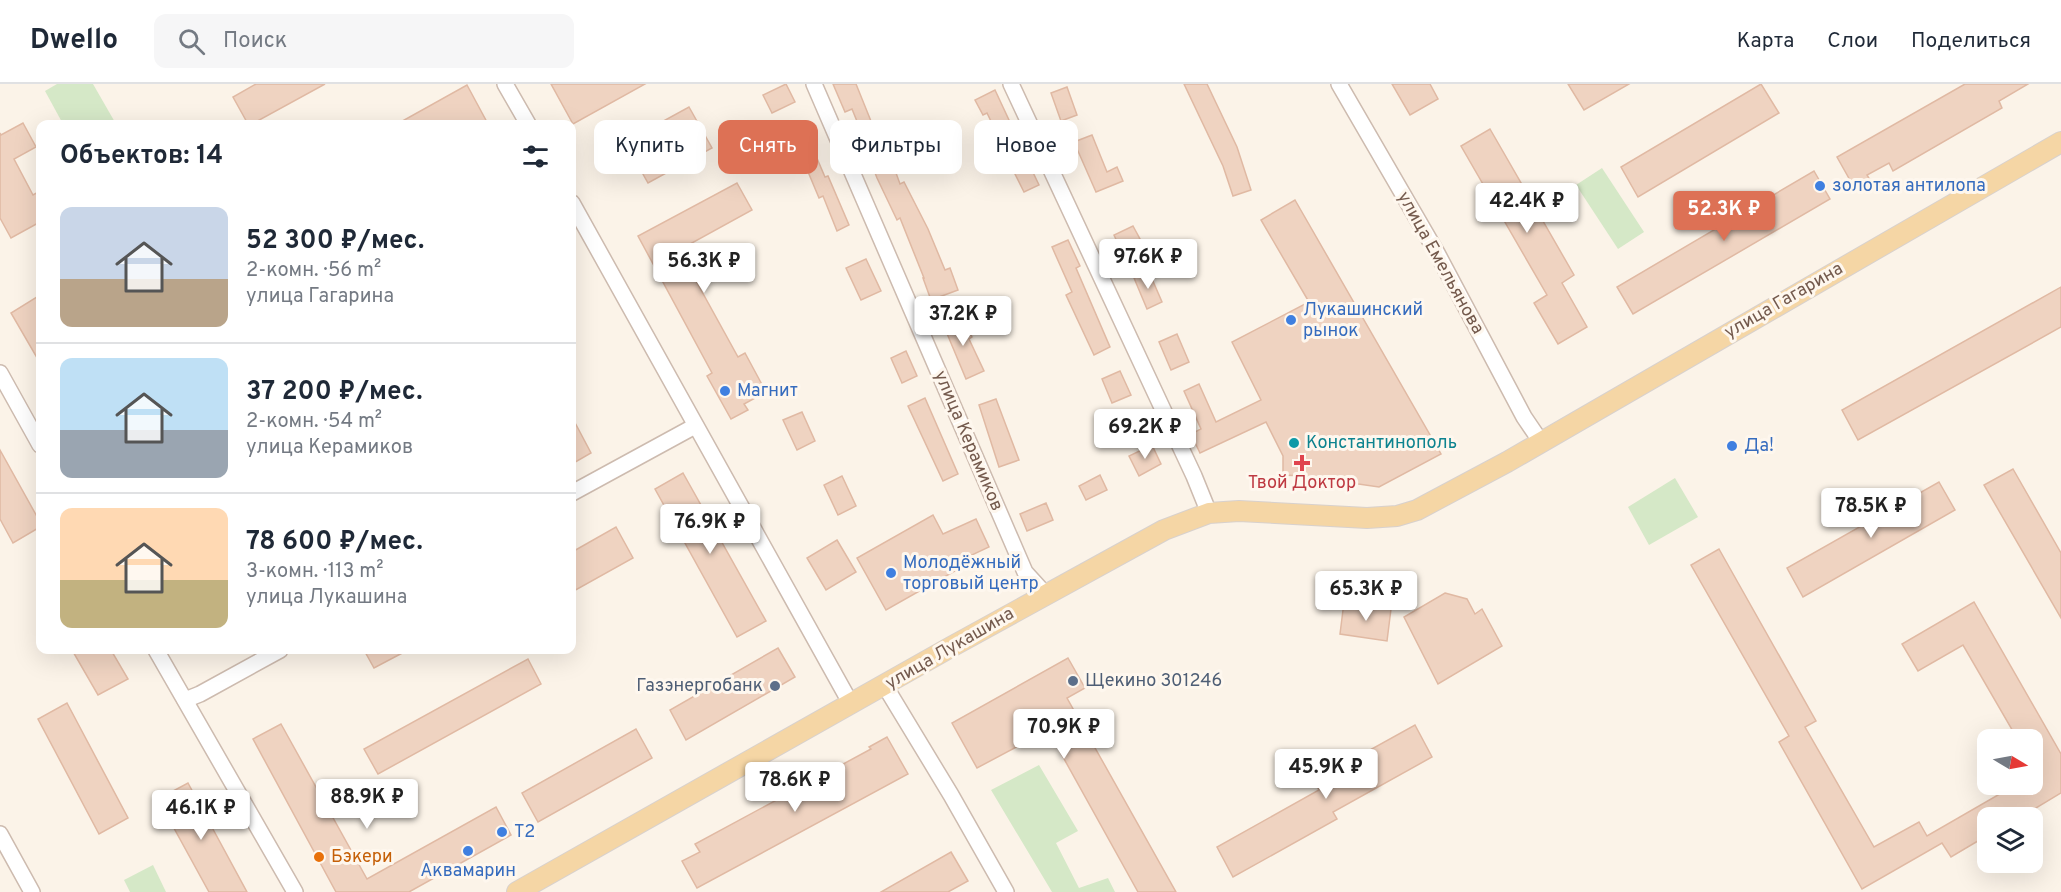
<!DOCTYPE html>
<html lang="ru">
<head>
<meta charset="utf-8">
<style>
	body { margin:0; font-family:Overpass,sans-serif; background:#f6f6f7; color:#1f2937; height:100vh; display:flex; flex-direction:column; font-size:22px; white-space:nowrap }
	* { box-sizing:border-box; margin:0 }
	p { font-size:20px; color:#747a83 }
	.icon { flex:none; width:33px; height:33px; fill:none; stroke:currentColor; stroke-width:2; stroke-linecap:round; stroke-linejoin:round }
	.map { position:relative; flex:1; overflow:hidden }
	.sheet { position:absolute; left:36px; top:36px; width:540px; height:534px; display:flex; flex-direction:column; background:#fff; border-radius:12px; box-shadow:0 6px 24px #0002 }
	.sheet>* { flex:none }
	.banner { position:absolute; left:594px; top:36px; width:570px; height:54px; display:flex; gap:12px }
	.needle { width:39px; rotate:100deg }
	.buttons { position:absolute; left:1977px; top:645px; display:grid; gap:12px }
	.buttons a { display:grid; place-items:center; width:66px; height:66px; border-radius:12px; background:#fff; box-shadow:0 6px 24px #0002; font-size:30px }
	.price { position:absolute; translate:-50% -51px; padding:0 14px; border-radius:6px; background:#fff; color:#222; font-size:20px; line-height:39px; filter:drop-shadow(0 2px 3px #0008) }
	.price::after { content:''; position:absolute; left:50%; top:36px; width:18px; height:14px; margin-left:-9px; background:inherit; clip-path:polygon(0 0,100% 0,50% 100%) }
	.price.selected { background:#dd7155; color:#fff }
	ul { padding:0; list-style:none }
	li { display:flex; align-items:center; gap:18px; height:150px; padding:0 24px }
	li+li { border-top:2px solid #e0e1e3 }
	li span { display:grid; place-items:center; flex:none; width:168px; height:120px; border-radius:12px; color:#555 }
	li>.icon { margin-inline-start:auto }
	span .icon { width:72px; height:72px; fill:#fffc; stroke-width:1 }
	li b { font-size:26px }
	h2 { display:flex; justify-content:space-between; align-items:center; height:72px; padding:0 24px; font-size:26px }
	.chip { padding:0 21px; border-radius:12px; background:#fff; box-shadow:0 6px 24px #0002; font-size:21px; line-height:54px }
	.chip.selected { background:#dd7155; color:#fff }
	header { display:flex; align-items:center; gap:36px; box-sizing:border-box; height:84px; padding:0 30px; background:#fff; border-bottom:2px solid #e0e1e3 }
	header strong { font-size:28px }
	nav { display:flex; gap:33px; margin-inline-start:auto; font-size:21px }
	.search { width:420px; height:54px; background:#f6f6f7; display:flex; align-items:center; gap:15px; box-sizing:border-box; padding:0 21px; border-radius:12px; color:#747a83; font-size:22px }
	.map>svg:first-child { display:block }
</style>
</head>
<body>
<header>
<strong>Dwello</strong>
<div class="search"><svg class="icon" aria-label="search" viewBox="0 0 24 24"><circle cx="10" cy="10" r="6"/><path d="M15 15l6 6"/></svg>Поиск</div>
<nav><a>Карта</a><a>Слои</a><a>Поделиться</a></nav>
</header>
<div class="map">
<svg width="2061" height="808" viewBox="0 0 2061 808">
	<rect width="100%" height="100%" fill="#fbf3e8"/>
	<g fill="#d5e8c7">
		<polygon points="57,0 93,0 116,40 63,40 45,7"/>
		<polygon points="1602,84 1644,148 1618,165 1576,101"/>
		<polygon points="1675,394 1698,433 1649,461 1628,423"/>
		<polygon points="1039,681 1078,747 1056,759 1079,804 1108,794 1115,808 1052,808 991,706"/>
		<polygon points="153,781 166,808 130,808 124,796"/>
	</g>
	<g fill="#efd3c1" stroke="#e0b9a3" stroke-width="1.5">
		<polygon points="256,0 325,0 252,40 248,40 233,13"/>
		<polygon points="551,0 645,0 573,40"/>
		<polygon points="786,0 795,18 772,29 763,11"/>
		<polygon points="833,0 856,0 881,62 886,61 900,100 904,98 928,145 945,186 950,184 958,206 931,216 923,194 924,194 900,134 897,136 877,94 867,68 869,67 852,25 845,28"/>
		<polygon points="1184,0 1207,0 1237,63 1251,106 1233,112 1223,82"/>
		<polygon points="1392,0 1430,0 1438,15 1410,31"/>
		<polygon points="1568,0 1629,0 1584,26"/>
		<polygon points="1761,0 1779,29 1638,113 1621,83"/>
		<polygon points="1965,0 2028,0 1999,17 2002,24 1893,87 1889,79 1867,91 1870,96 1855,105 1837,73"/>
		<polygon points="467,1 488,40 397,40"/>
		<polygon points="1067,3 1077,31 1061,37 1051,9"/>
		<polygon points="995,6 1015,49 1000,56 987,29 983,31 975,16"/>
		<polygon points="689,23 712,64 648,99 625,58"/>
		<polygon points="23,39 36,63 14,75 33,111 40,107 40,138 11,154 0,134 0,49 1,51"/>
		<polygon points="1490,45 1574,191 1562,199 1587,243 1558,260 1534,219 1547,211 1461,62"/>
		<polygon points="807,51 825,93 828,92 849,141 837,147 823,112 819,114 806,83 802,84 791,58"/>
		<polygon points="1092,51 1107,88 1117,83 1123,97 1096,108 1074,58"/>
		<polygon points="1028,78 1039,101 1024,108 1013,86"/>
		<polygon points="1814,87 1830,115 1633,230 1617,203"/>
		<polygon points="737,99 752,126 679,166 738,273 745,269 766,308 744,320 748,326 731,335 707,292 712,289 638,152"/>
		<polygon points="1295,116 1441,370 1379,403 1303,392 1283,391 1283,372 1266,338 1200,369 1191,350 1201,345 1184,307 1199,300 1216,338 1261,316 1232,258 1309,218 1261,136"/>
		<polygon points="1133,142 1140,155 1120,164 1114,151"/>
		<polygon points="1068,156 1080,182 1076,184 1110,263 1094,271 1066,211 1072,208 1052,163"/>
		<polygon points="866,175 881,207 861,216 846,184"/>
		<polygon points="1149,188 1162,218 1147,225 1134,194"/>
		<polygon points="2061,203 2061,243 1858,356 1842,326"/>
		<polygon points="40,211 40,279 11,229"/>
		<polygon points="962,232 972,253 969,255 984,287 966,295 943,240"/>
		<polygon points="1177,250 1189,278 1171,286 1159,258"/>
		<polygon points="906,267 917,292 902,299 891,274"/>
		<polygon points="1120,287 1131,311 1112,319 1102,295"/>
		<polygon points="925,314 958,390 943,397 908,322"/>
		<polygon points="996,315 1019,376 999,383 979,321"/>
		<polygon points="802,328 815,357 797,366 783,336"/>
		<polygon points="572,333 591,369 572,380"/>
		<polygon points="1152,361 1161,380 1139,392 1129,372"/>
		<polygon points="0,366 40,438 40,443 13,459 0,435"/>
		<polygon points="2013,385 2061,469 2061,534 1984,401"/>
		<polygon points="683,389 766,537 737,553 655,405"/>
		<polygon points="1100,391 1107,406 1086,416 1079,402"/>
		<polygon points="842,392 856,422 838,431 824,401"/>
		<polygon points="1939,398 1955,426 1803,513 1787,484"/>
		<polygon points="1046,419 1053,436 1027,447 1020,430"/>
		<polygon points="933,431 943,450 976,435 989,463 959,477 962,483 886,526 857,474"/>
		<polygon points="616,443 633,474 572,508 572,468"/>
		<polygon points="837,456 856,488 826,506 807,474"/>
		<polygon points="1719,465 1816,637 1805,643 1874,763 1919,738 1927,752 2017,700 2032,700 2032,696 2039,692 2032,682 2032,656 2018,656 1963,561 1918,587 1902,560 1974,518 2061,670 2061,709 2019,734 1988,734 1988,751 1951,773 1942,759 1862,805 1779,658 1789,652 1691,481"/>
		<polygon points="1445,509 1467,515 1475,530 1482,525 1502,562 1438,600 1404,533"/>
		<polygon points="1344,518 1391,525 1387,557 1340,550"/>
		<polygon points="778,564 795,593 686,656 670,626"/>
		<polygon points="72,566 111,566 128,595 98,611"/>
		<polygon points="364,566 408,566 374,584"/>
		<polygon points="1068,574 1085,604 1067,614 1176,808 1138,808 1048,646 977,684 952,639"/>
		<polygon points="528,575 541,600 378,690 364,665"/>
		<polygon points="67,619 128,734 99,750 38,635"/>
		<polygon points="281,640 367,795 496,723 511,751 409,808 336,808 253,655"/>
		<polygon points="1415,641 1432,673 1333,728 1337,735 1233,793 1217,763 1319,706 1314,697"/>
		<polygon points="636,645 652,674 538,738 522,709"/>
		<polygon points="887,653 908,690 697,804 682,777 700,768 695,760 871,665 869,663"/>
		<polygon points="188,699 247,808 209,808 158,715"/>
		<polygon points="951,768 968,797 948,808 881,808"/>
	</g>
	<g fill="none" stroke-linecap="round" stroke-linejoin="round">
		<g stroke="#cdbbaf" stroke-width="18">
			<g id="minor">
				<polyline points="505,0 528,40"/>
				<polyline points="814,0 1025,488 1046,511"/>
				<polyline points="1011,0 1194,392 1209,429"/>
				<polyline points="1339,0 1437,169 1524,333 1541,358"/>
				<polyline points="572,119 851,620"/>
				<polyline points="0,289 40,361"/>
				<polyline points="572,409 695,342"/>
				<polyline points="156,566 295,808"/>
				<polyline points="885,602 951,711 1006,808"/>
				<polyline points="185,616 200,610 280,566"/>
				<polyline points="0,750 32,808"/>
			</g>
		</g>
		<g stroke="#d8d1cd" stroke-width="22">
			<polyline id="major" points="517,808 951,563 1164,446 1209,429 1239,427 1367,434 1397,432 1417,426 1507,378 2061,58"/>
		</g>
		<use href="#minor" stroke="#fff" stroke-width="15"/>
		<use href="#major" stroke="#f5d6a5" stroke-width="20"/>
	</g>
	<g fill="#3f7fe0" stroke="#fef7ee" stroke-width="2">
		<circle cx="1820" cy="102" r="6"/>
		<circle cx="1291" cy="236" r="6"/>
		<circle cx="725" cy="307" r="6"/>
		<circle cx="1732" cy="362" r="6"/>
		<circle cx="891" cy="489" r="6"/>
		<circle cx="502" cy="748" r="6"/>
		<circle cx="468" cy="767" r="6"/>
	</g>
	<circle fill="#0f9aa8" stroke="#fef7ee" stroke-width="2" cx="1294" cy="359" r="6"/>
	<path fill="#e0444e" stroke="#fef7ee" stroke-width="2" d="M1299 370h6v6h6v6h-6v6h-6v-6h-6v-6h6z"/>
	<g fill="#5c6f8a" stroke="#fef7ee" stroke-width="2">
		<circle cx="1073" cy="597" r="6"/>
		<circle cx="775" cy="602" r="6"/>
	</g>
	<circle fill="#e8710a" stroke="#fef7ee" stroke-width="2" cx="319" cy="773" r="6"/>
	<g text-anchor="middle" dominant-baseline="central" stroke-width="6" stroke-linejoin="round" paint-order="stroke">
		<g font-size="18" fill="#366cbe" stroke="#fef7ee" text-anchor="start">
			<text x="1832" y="102">золотая антилопа</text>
			<text x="1303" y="226">Лукашинский<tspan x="1303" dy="21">рынок</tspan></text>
			<text x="737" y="307">Магнит</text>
			<text x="1744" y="362">Да!</text>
			<text x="903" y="479">Молодёжный<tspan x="903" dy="21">торговый центр</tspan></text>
			<text x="514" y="748">T2</text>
			<text x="468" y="787" text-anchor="middle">Аквамарин</text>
		</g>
		<g font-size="18" fill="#745a4d" stroke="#fef7ee">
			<text transform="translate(1440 179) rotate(61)">улица Емельянова</text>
			<text transform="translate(1784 217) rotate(-30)">улица Гагарина</text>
			<text transform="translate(968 357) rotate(67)">улица Керамиков</text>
			<text transform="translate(950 565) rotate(-30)">улица Лукашина</text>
		</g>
		<g font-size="18" fill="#0d838f" stroke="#fef7ee" text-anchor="start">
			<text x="1306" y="359">Константинополь</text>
		</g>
		<g font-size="18" fill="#be3a42" stroke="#fef7ee">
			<text x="1302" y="399">Твой Доктор</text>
		</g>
		<g font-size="18" fill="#4e5e75" stroke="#fef7ee" text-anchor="start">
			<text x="1085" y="597">Щекино 301246</text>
			<text x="763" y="602" text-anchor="end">Газэнергобанк</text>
		</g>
		<g font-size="18" fill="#c56008" stroke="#fef7ee" text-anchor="start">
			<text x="331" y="773">Бэкери</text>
		</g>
	</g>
</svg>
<div class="buttons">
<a><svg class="needle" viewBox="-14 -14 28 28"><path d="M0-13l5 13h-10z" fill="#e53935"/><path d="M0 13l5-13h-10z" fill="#747a83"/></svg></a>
<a><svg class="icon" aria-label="layers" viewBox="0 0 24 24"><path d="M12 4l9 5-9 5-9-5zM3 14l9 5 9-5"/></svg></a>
</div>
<b class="price" style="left:1527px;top:150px">42.4K ₽</b>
<b class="price selected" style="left:1724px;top:158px">52.3K ₽</b>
<b class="price" style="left:1148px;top:206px">97.6K ₽</b>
<b class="price" style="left:704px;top:210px">56.3K ₽</b>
<b class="price" style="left:963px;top:263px">37.2K ₽</b>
<b class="price" style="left:1145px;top:376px">69.2K ₽</b>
<b class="price" style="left:1871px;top:455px">78.5K ₽</b>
<b class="price" style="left:710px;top:471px">76.9K ₽</b>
<b class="price" style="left:1366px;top:538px">65.3K ₽</b>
<b class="price" style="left:1064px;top:676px">70.9K ₽</b>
<b class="price" style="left:1326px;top:716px">45.9K ₽</b>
<b class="price" style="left:795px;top:729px">78.6K ₽</b>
<b class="price" style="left:367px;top:746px">88.9K ₽</b>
<b class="price" style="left:201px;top:757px">46.1K ₽</b>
<div class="banner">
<a class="chip">Купить</a>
<a class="chip selected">Снять</a>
<a class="chip">Фильтры</a>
<a class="chip">Новое</a>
</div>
<section class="sheet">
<h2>Объектов: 14<svg class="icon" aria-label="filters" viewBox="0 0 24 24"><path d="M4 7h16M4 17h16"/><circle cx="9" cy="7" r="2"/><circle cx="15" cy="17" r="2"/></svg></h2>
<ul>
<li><span style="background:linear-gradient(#c9d6e8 60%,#b9a48a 0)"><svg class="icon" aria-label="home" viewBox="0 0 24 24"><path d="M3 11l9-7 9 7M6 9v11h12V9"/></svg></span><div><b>52 300 ₽/мес.</b><p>2-комн. · 56 m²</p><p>улица Гагарина</p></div></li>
<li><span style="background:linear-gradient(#bfe0f5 60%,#9aa5b1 0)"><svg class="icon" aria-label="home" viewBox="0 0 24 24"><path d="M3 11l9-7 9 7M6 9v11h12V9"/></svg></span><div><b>37 200 ₽/мес.</b><p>2-комн. · 54 m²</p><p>улица Керамиков</p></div></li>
<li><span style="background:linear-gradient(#ffd9b3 60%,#c2b280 0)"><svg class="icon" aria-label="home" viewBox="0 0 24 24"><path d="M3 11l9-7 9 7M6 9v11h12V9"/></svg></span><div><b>78 600 ₽/мес.</b><p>3-комн. · 113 m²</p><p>улица Лукашина</p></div></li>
</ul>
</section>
</div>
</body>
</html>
